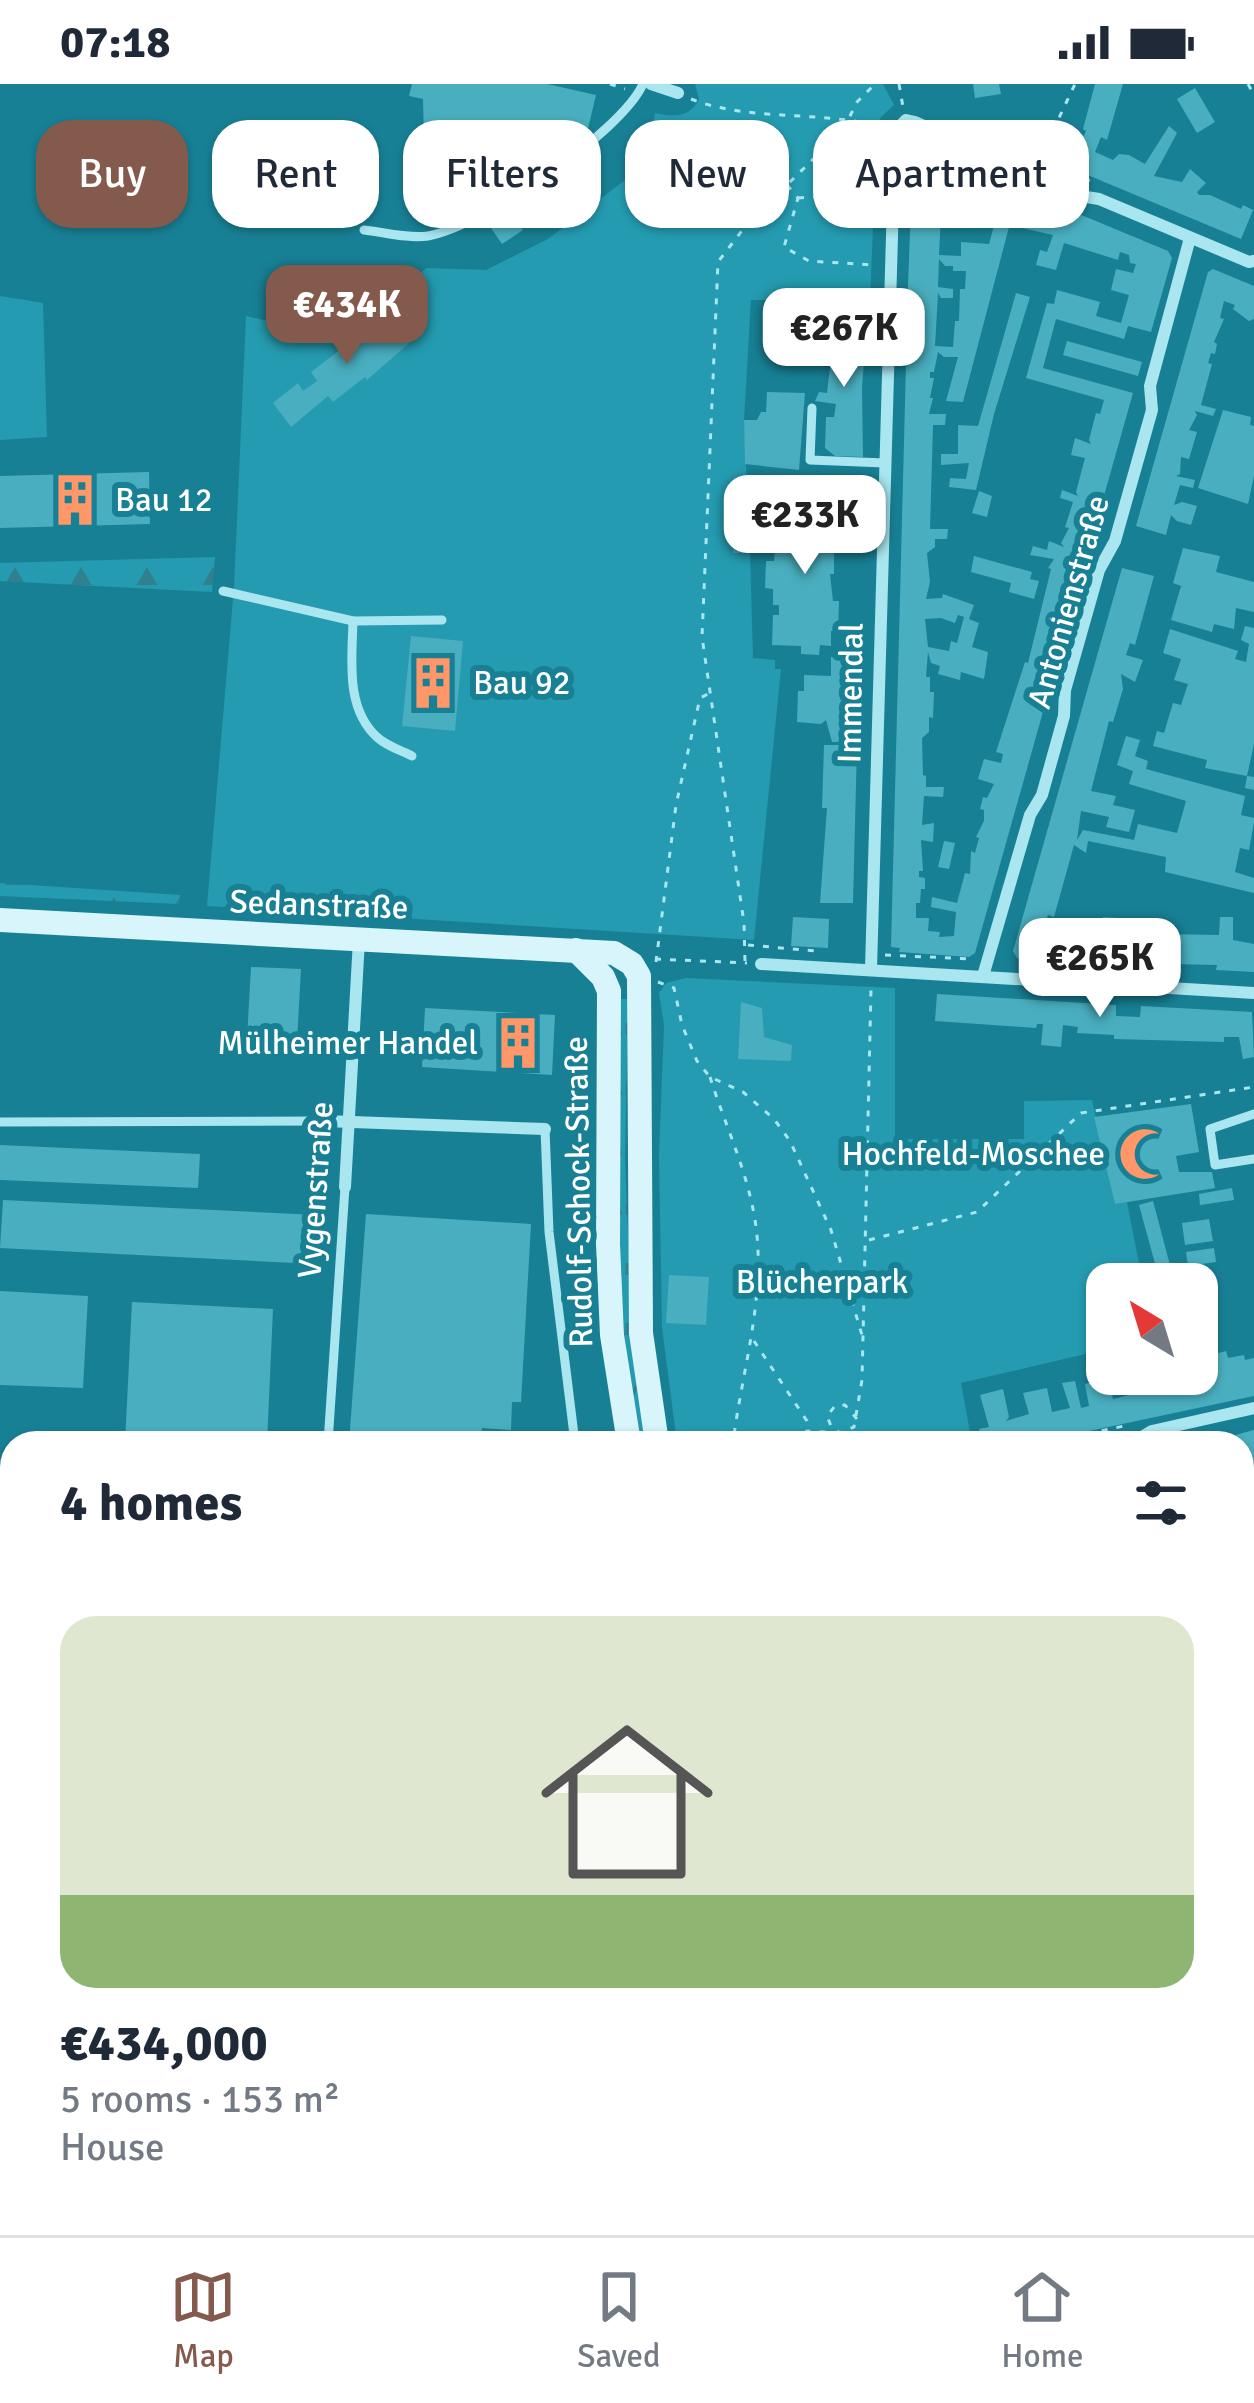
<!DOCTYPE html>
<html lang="en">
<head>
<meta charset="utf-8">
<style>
	body { margin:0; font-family:Signika,sans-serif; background:#f6f6f7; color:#1f2937; height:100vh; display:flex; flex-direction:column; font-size:45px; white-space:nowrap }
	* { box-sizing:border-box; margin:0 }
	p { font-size:39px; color:#747a83 }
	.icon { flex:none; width:66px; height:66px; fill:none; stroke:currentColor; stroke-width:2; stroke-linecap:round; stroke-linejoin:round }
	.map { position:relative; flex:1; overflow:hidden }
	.sheet { position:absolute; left:0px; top:1347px; width:1254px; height:804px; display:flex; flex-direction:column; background:#fff; border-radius:36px 36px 0 0; box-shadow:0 3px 9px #0004 }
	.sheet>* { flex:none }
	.hud { position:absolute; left:36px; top:36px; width:1182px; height:108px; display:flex; gap:24px }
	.needle { width:78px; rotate:322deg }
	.controls { position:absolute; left:1086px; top:1179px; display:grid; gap:24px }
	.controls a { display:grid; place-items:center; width:132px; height:132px; border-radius:24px; background:#fff; box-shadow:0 3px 9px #0004; font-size:60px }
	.price { position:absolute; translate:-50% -102px; padding:0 27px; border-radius:24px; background:#fff; color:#222; font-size:39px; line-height:78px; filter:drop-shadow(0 3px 6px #0008) }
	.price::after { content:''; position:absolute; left:50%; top:72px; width:36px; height:27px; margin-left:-18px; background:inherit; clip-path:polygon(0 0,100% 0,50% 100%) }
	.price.on { background:#845a4d; color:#fff }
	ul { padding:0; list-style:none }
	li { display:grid; align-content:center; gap:24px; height:636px; padding:0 60px }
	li+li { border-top:3px solid #e0e1e3 }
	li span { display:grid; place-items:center; height:372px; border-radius:36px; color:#555 }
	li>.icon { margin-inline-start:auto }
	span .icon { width:216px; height:216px; fill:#fffc; stroke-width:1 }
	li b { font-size:51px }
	h2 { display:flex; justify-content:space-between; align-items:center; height:144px; padding:0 60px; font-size:51px }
	.chip { padding:0 42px; border-radius:36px; background:#fff; box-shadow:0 3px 9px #0004; font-size:42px; line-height:108px }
	.chip.on { background:#845a4d; color:#fff }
	.status { display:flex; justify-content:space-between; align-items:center; height:84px; padding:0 60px; background:#fff; direction:ltr }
	.status svg { height:33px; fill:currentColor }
	.dock { display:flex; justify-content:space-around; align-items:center; height:168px; border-top:3px solid #e0e1e3; background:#fff; font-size:33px; color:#747a83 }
	.dock a { display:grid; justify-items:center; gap:6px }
	.dock .on { color:#845a4d }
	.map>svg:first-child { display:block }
</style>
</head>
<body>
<div class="status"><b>07:18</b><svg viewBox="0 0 49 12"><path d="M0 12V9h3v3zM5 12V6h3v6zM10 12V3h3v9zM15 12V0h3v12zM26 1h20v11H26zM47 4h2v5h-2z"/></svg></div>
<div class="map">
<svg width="1254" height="2151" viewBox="0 0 1254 2151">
	<defs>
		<pattern id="grass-tufts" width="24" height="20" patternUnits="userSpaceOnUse" patternTransform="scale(3)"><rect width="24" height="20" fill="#249bb0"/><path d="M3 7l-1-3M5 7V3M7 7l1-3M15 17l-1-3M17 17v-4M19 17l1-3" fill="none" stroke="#327f8d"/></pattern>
		<pattern id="forest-firs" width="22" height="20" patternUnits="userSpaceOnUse" patternTransform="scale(3)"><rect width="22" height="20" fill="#249bb0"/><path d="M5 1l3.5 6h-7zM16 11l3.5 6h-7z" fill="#327f8d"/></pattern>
	</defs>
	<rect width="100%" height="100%" fill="#188095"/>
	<path fill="url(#grass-tufts)" d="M619,915h9l-3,161 5,124 16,159h-8c-25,-147 -19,-295 -19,-444z"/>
	<g fill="url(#forest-firs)">
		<polygon points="215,473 212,508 0,497 0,479"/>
		<polygon points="0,799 180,811 179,820 0,812"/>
	</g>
	<g fill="#249bb0">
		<path d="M695,0h188l11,21 -13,12 -4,10 -7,174 -119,-1 -7,120 5,113 -16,1v18l17,1 3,105 22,2v9h6l-27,271 -547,-34 27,-319 12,-271 83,19 98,-67 59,2 62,-31 77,-59 27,-47 3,-20c19,4 35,5 44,-14z"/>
		<polygon points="0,212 43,219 47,353 0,356"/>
		<polygon points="686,894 895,904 895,1055 1024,1055 1024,1017 1092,1016 1115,1119 1127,1118 1143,1200 1107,1200 1107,1265 961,1299 972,1359 677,1359 662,1244 659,1071 664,941 659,909 666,899"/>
		<polygon points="1254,1924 1254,2058 1242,2059 1242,1927"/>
	</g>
	<g fill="#49aebf" fill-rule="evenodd">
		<polygon points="412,0 547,0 596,11 586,53 528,39 522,63 455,47 458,137 426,138 423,15 409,12"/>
		<polygon points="973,0 999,0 1001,10 975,14"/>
		<polygon points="1095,0 1123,0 1107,56 1101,53 1095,68 1113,76 1119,70 1129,71 1145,80 1169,42 1177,49 1154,92 1182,98 1190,85 1206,99 1197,108 1199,111 1210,111 1241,125 1243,121 1253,126 1241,155 1054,77 1063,55 1079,62 1086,47 1083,45"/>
		<polygon points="1195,4 1215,38 1197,49 1177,15"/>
		<path d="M922,62l97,43 -56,213 -17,-1 12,-44h-14l-6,-5 -4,20h-4v6h4l-4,20h3l-4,16h17l-1,11h-12l-3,104h18l-1,10h-12v8l-8,6 3,29 -4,17 16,-1 1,-4 31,11 -5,14 10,4 -7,24 16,5 -4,27 -23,-7 -1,8 -22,-6 2,-8 -9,-3 -3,-11 -2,25h4v15h4l-1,26 -4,-1v15l-7,6 1,37 3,1v11h18l-1,10 -19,-1 -2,29 12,-2 -1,19 -12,-2 2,31h-4v6l6,1v11h-4l-1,14h-4v15h13l-1,13 12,1 -1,5 15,-1 2,-24 -25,-5 1,-10 25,6 8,-30 5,1 1,-23 4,2 4,-15 -3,-1 8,-16v-11l-4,-1 3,-12 4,1 7,-14 -16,-5 6,-20 17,4 2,-9 -7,-2 29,-90 3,1 23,-94 -3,-1 6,-9 -24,-4 3,-9 14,4 2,-9 15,6 -3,-4 8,-15 -4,-1 8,-25 -13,-4 2,-8 16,6 -2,-4 9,-34 -14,-3 4,-17 16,6 -2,-4 7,-27 4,1 4,-14 -78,-22 21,-75 7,1 3,-14 43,12 -4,14 25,7 8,-28 -18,-5 5,-21 17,4 3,-9 -6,-1 -1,-8 -9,-3 -2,8 -54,-17 -8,27 -20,-5 4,-15 7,2 6,-17 -31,-7 9,-34 137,57 4,7 -21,74 -23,-6 -4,13 -68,-20 -13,49 90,25 -158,560 -6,4 -70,-5 1,-4 -9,-1 17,-661 5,-135zM930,90l13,5 8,7 -2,3 10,4 1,-3 19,9 -1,4 21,5 -10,36 -28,-2v14l-22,-1 3,-60h-13zM939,175l6,7h8v5h13l-1,18h-5l-1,32h-4l-2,26 -18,-1 3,-53 3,5h12v-9l-15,-2zM958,531l6,2 -7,26 -6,-2 -2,10 -21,-4 -3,-28 16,-1 14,5z"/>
		<polygon points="511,130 523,146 502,160 491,144"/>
		<polygon points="1213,185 1254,202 1254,235 1249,237 1233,225 1235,221 1224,217 1220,234 1224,235 1214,258 1217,260 1215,270 1211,269 1208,279 1212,280 1201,321 1216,325 1213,332 1195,327 1197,331 1189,346 1197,348 1189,375 1181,373 1180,390 1176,392 1195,396 1193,404 1180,401 1174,421 1182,418 1197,422 1191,441 1177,437 1171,431 1166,451 1136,442 1208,188"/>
		<polygon points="1016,209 1030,213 994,330 976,406 949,403 950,394 966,395 969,379 941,381 941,370 958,370 958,341 978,342"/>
		<polygon points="392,226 414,255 367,296 365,293 333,318 328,312 291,343 273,319 298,299 303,307 317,297 311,288"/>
		<polygon points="839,239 867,239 862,304 863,373 835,372 825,364 826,333 834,333 836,320 815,317 819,308 827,309 831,274 803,274 804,262 838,263"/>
		<polygon points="1067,257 1142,278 1138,292 1063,271"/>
		<polygon points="767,308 805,309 799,386 745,380 744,336 757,336 761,328 766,328"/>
		<polygon points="1223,326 1251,333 1250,341 1254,342 1254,392 1248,420 1198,404"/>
		<polygon points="149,388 150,440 0,444 0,392"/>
		<polygon points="979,407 992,412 987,433 972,429"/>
		<polygon points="777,421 836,423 835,439 842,439 841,469 834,469 834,490 830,490 833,517 839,517 838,547 831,547 831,562 820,561 819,571 801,570 801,562 772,561 773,531 779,531 779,521 773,521 773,505 765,504 766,477 774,477 775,461 781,461 782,451 776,451"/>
		<polygon points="749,449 749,469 733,469 733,450"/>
		<polygon points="1183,464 1220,472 1216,488 1254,498 1254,528 1236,524 1234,545 1214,540 1212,548 1171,536 1181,502 1173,499"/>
		<polygon points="974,472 1032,488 1030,495 1039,497 1034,515 1009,508 1011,499 971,488"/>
		<polygon points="1122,484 1154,492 1135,561 1130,559 1126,571 1143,576 1135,598 1121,590 1123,605 1113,638 1109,637 1091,707 1116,712 1113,721 1135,726 1129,748 1106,743 1109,733 1081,727 1077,756 1083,746 1134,756 1138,740 1177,749 1186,717 1129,700 1133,687 1117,681 1126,652 1140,656 1135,672 1148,677 1146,685 1245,712 1241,731 1254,734 1254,738 1249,766 1240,764 1235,788 1254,794 1254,809 1165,788 1166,773 1088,757 1086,769 1074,761 1054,833 1048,831 1044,844 1102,844 1103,833 1136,835 1135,845 1158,846 1158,850 1219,851 1220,833 1233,833 1233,856 1254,860 1254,888 1216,886 1217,881 1130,879 1131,867 1106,865 1105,879 1017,874 1013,867"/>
		<polygon points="1245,542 1254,544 1254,660 1247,692 1254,693 1254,706 1245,704 1247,692 1205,684 1207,676 1153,662 1157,647 1164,649 1173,619 1181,621 1188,600 1174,596 1181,575 1163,569 1170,545 1238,567 1235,575 1246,578 1249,560 1241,556"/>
		<polygon points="411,552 463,557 455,647 402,642"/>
		<polygon points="831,573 853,573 857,658 832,658 826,636 821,640 797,638 798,607 804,607 804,591 831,592"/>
		<polygon points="824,661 857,661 853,819 820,819 827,724 822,724"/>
		<polygon points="944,757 955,759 949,785 938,783"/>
		<polygon points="793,833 829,835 828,864 791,862"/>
		<polygon points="251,883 301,885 297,958 247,955"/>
		<polygon points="937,910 1116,921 1116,932 1140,933 1141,922 1252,928 1254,973 1243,975 1239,953 1224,953 1224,958 1114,955 1114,951 1077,949 1078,943 1063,941 1061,963 1041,961 1043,940 1037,940 1036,944 935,937"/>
		<polygon points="741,918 762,924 764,953 792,961 791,977 738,975"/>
		<polygon points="425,924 555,931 552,991 422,983"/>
		<polygon points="1191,1020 1199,1068 1176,1072 1179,1088 1212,1088 1215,1104 1115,1120 1094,1033"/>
		<polygon points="0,1061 200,1070 198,1104 0,1096"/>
		<polygon points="1232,1104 1234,1116 1200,1121 1199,1110"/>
		<polygon points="3,1116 317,1131 314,1180 0,1164"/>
		<polygon points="1153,1117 1171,1185 1157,1187 1139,1121"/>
		<polygon points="366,1130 531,1140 521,1318 512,1318 511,1346 482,1344 480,1359 349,1359"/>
		<polygon points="1209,1135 1213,1157 1185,1161 1182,1139"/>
		<polygon points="1214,1164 1216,1178 1188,1182 1186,1168"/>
		<polygon points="669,1191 709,1193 706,1241 666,1239"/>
		<polygon points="0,1207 88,1212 83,1304 0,1301"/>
		<polygon points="132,1218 273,1225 267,1359 125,1359"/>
		<polygon points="1226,1267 1228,1274 1244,1271 1245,1276 1254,1274 1254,1312 1033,1359 982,1359 979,1345 989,1343 980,1311 1003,1305 1009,1333 1006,1337 1029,1330 1023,1309 1047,1304 1052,1328 1070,1324 1062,1299 1075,1297 1081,1324 1089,1322 1085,1300 1097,1297 1096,1293 1108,1290 1113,1315 1129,1311 1125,1294 1148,1290 1152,1304 1165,1296 1166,1301 1218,1289 1215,1270"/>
		<polygon points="1254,1346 1254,1375 1242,1378 1242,1359 1206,1359"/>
		<polygon points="194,2139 314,2139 314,2150 194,2144"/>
		<polygon points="418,2139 664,2139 663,2151 566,2151 418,2143"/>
		<rect x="709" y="2139" width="51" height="12"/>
		<polygon points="866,2139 973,2139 973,2151 865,2151"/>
	</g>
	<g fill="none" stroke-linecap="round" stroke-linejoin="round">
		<g stroke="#a9e6f0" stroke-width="3" stroke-dasharray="6 9" stroke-linecap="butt">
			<polyline points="610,0 625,5"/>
			<polyline points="899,0 903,23"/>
			<polyline points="1248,0 1254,11"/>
			<path d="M691,15c59,23 130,11 191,28"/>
			<polyline points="1029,71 1092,98"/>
			<polyline points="1040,74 1075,0"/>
			<polyline points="787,101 798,114 784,163 809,177 874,181"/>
			<polyline points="798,114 876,109"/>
			<polyline points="748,861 816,867"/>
			<polyline points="885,871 972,875"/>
			<polyline points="655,875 747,879"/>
			<polyline points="745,877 744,839 702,553 718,178 747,140 843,46 857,18 875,0"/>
			<polyline points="656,878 676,721 700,614 710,609"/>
			<polyline points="658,898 674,904 682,941 697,977 710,993 743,1008 774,1035 790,1057 831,1146 864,1258"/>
			<path d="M710,993c15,48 37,93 45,143 12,75 -13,149 -22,223"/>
			<polyline points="869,1156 977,1128 1081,1029 1254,1003"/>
			<polyline points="754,1257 807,1337 807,1347"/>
			<polyline points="857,1335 845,1321 835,1322 827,1332 831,1342 840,1349 854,1343 862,1296 871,905"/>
			<polyline points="794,1359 807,1347 840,1349 848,1359"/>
			<polyline points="1043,1359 1129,1341"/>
			<polyline points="0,1403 12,1442"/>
			<polyline points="0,1590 0,1603"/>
			<polyline points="1242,1726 1254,1723"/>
			<polyline points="1242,2042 1254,2049"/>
			<polyline points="1242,2065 1254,2064"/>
		</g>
		<g stroke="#a9e6f0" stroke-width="9">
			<path d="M364,146c19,2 44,9 64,6 53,-9 193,-103 215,-152"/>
			<polyline points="812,324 810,376 885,379"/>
			<polyline points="223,507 353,537 442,536"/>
			<path d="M353,537c-1,39 -8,88 25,117 9,8 24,13 34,18"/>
			<polyline points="1254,1030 1210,1045 1215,1081 1254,1075"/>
			<polyline points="0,1038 325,1037"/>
			<polyline points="545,1045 549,1148 575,1359"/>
			<polyline points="328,1359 345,1103"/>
			<polyline points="1242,1520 1254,1518"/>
			<polyline points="0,1708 12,1709"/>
			<polyline points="0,1997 4,1976 1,1976"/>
			<polyline points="152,2146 153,2139"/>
		</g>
		<g stroke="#a9e6f0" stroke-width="12">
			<polyline points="651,0 678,9"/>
			<polyline points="761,880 1254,909"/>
			<polyline points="871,885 895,47 906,36 915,38 1080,112 1099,115 1249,178 1254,177"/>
			<polyline points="983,892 1030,731 1042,711 1064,632 1065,606 1099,486 1115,457 1152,326 1150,302 1190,154"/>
			<polyline points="325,1037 545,1045"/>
			<polyline points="345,1103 359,856"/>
			<polyline points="1132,1359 1152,1347 1254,1324"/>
			<polyline points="0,1462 12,1516"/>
			<polyline points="12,1783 4,1976 12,1976"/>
			<polyline points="687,2151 687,2139"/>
		</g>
		<g stroke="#d7f5fb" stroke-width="24">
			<polyline points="0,836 614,869 632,880 639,892 641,1249 657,1359"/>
			<polyline points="576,866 603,893 609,907 608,1160 612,1251 629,1359"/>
			<polyline points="1242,2091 1254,2090"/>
			<polyline points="1242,2129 1254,2126"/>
			<polyline points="1056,2139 1061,2151"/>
			<polyline points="1106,2151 1122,2139"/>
			<polyline points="1180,2151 1211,2139"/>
		</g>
	</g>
	<defs>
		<g id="building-bare" transform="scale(4.14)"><path d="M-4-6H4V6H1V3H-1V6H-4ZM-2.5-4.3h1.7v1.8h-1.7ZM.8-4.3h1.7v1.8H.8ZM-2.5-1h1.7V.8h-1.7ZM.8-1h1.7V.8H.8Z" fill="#ff9768" stroke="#188095" stroke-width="2.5" paint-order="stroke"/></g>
		<g id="mosque-bare" transform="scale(4.14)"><path d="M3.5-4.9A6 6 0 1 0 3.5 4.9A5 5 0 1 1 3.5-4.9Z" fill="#ff9768" stroke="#188095" stroke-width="2.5" paint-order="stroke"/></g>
	</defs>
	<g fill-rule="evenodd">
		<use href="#building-bare" x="75" y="416"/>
		<use href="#building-bare" x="433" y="599"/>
		<use href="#building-bare" x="518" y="959"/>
		<use href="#mosque-bare" x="1145" y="1070"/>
	</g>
	<g text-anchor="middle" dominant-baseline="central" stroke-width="12" stroke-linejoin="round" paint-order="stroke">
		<g font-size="33" fill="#fff" stroke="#188095" text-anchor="start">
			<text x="115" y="416">Bau 12</text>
			<text x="473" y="599">Bau 92</text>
			<text x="478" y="959" text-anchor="end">Mülheimer Handel</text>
			<text x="1105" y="1070" text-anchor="end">Hochfeld-Moschee</text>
		</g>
		<g font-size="33" fill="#fff" stroke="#188095">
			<text transform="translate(1069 518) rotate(-74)">Antonienstraße</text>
			<text transform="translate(851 609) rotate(-89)">Immendal</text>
			<text transform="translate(319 821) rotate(2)">Sedanstraße</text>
			<text transform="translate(316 1106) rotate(-86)">Vygenstraße</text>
			<text transform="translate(579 1108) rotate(-91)">Rudolf-Schock-Straße</text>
		</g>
		<g font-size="33" fill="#f8fefe" stroke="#188095">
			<text x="822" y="1198">Blücherpark</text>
		</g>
	</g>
</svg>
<div class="controls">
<a><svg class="needle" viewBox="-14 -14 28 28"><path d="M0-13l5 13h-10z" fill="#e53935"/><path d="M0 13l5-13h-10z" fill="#747a83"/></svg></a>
</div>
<b class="price on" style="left:347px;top:283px">€434K</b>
<b class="price" style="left:844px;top:306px">€267K</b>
<b class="price" style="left:805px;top:493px">€233K</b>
<b class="price" style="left:1100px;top:936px">€265K</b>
<div class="hud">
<a class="chip on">Buy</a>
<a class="chip">Rent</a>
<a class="chip">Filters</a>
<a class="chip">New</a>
<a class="chip">Apartment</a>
</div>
<section class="sheet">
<h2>4 homes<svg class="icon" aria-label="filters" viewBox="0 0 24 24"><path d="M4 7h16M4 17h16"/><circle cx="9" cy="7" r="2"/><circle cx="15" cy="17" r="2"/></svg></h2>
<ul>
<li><span style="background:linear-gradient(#dfe7d0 75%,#8fb573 0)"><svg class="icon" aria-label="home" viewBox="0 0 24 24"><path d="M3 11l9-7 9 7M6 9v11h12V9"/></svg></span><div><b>€434,000</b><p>5 rooms · 153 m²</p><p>House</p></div></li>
</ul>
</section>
</div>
<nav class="dock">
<a class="on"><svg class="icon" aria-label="map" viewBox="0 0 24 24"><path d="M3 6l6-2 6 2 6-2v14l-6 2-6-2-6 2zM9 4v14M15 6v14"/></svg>Map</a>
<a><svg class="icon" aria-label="saved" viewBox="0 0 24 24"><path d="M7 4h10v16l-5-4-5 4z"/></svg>Saved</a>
<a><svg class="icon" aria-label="home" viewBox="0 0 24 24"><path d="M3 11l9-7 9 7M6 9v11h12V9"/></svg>Home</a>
</nav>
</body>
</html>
